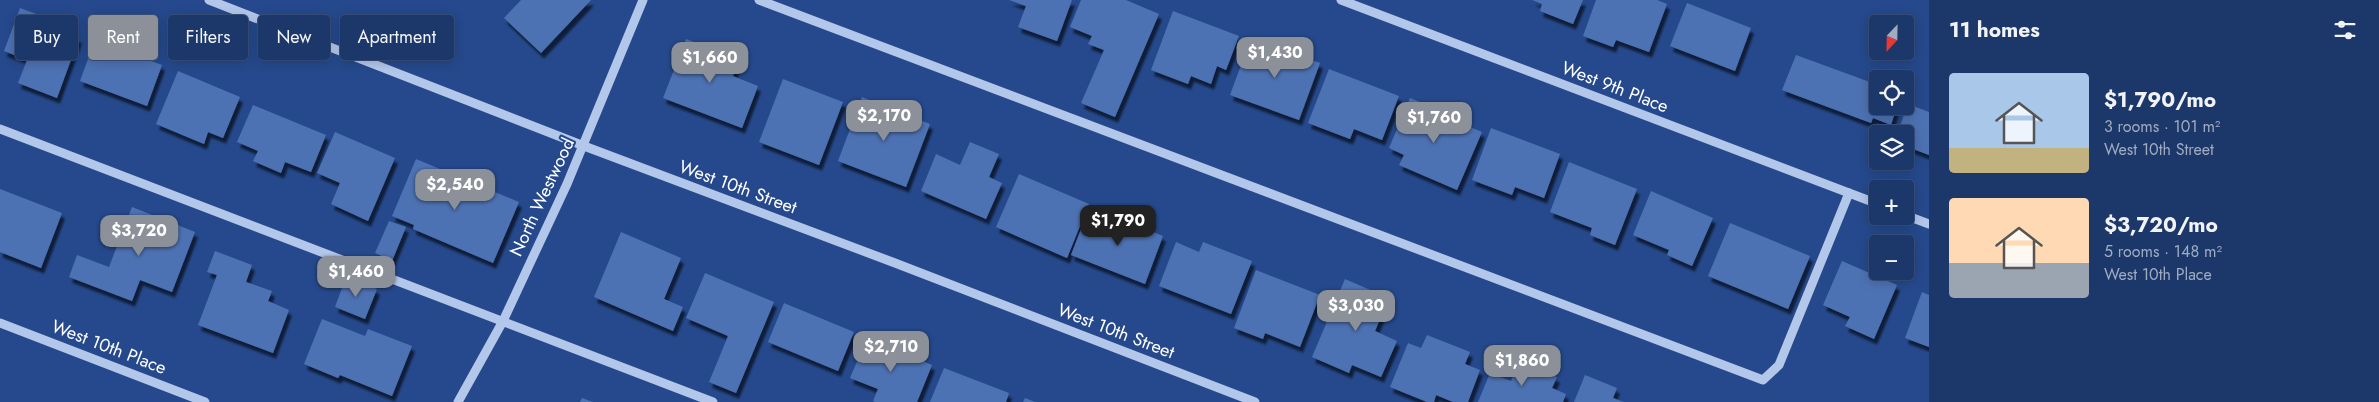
<!DOCTYPE html>
<html lang="en">
<head>
<meta charset="utf-8">
<style>
	body { margin:0; font-family:Jost,sans-serif; background:#253f6f; color:#f1f3f6; height:100vh; display:flex; flex-direction:column; font-size:19px; white-space:nowrap }
	* { box-sizing:border-box; margin:0 }
	p { font-size:16px; color:#a0acc0 }
	.icon { flex:none; width:28px; height:28px; fill:none; stroke:currentColor; stroke-width:2; stroke-linecap:round; stroke-linejoin:round }
	.map { position:relative; flex:1; overflow:hidden }
	.side { display:flex; flex-direction:column; background:#1c3769; width:450px }
	.side>* { flex:none }
	.banner { position:absolute; left:15px; top:15px; width:475px; height:45px; display:flex; gap:10px }
	.needle { width:32px; rotate:202deg }
	.buttons { position:absolute; left:1869px; top:15px; display:grid; gap:10px }
	.buttons a { display:grid; place-items:center; width:45px; height:45px; border-radius:5px; background:#1c3769; box-shadow:0 2px 12px #0003,0 0 0 1px #3a517d; font-size:25px }
	.price { position:absolute; translate:-50% -42px; padding:0 11px; border-radius:10px; background:#8c9099; color:#fff; font-size:16px; line-height:32px; filter:drop-shadow(0 1px 2px #0008) }
	.price::after { content:''; position:absolute; left:50%; top:30px; width:15px; height:11px; margin-left:-8px; background:inherit; clip-path:polygon(0 0,100% 0,50% 100%) }
	.price.active { background:#222; color:#fff }
	ul { padding:0; list-style:none }
	li { display:flex; align-items:center; gap:15px; height:125px; padding:0 20px }
	li span { display:grid; place-items:center; flex:none; width:140px; height:100px; border-radius:5px; color:#555 }
	li>.icon { margin-inline-start:auto }
	span .icon { width:60px; height:60px; fill:#fffc; stroke-width:1 }
	li b { font-size:21px }
	h2 { display:flex; justify-content:space-between; align-items:center; height:60px; padding:0 20px; font-size:21px }
	.tag { padding:0 18px; border-radius:5px; background:#1c3769; box-shadow:0 2px 12px #0003,0 0 0 1px #3a517d; font-size:18px; line-height:45px }
	.tag.active { background:#8c9099; color:#fff }
	main { display:flex; flex:1; min-height:0 }
	.map>svg:first-child { display:block }
</style>
</head>
<body>
<main>
<div class="map">
<svg width="1929" height="402" viewBox="0 0 1929 402">
	<defs>
		<filter id="shadow"><feDropShadow dx="3" dy="5.5" stdDeviation="1" flood-color="#0009"/></filter>
	</defs>
	<rect width="100%" height="100%" fill="#25498c"/>
	<g fill="#4d72b3" filter="url(#shadow)">
		<polygon points="521,0 591,0 541,53 504,18"/>
		<polygon points="1009,0 1072,0 1057,41 1018,27 1026,6"/>
		<polygon points="1081,0 1126,0 1159,14 1115,117 1081,103 1104,50 1088,44 1092,36 1070,27"/>
		<polygon points="1532,0 1583,0 1573,24 1540,11 1542,4"/>
		<polygon points="1596,0 1657,0 1667,4 1649,52 1616,40 1613,47 1583,36"/>
		<polygon points="1687,3 1751,28 1735,71 1670,46"/>
		<polygon points="20,8 50,19 47,26 79,38 57,98 18,83 27,60 4,51"/>
		<polygon points="1173,11 1239,36 1226,70 1217,66 1211,84 1191,76 1188,84 1151,70"/>
		<polygon points="1251,38 1320,63 1299,120 1230,95"/>
		<polygon points="686,39 740,59 733,76 758,86 742,128 663,98"/>
		<polygon points="95,40 162,65 147,106 80,81"/>
		<polygon points="1796,55 1878,85 1878,106 1897,106 1891,125 1873,118 1871,123 1782,90"/>
		<polygon points="1329,69 1399,96 1382,140 1354,129 1350,139 1308,123"/>
		<polygon points="178,71 240,97 223,138 208,132 204,144 156,124"/>
		<polygon points="783,79 843,102 819,165 759,142"/>
		<polygon points="862,97 930,124 906,187 838,161"/>
		<polygon points="1410,98 1443,111 1441,115 1482,132 1457,190 1399,165 1404,155 1389,148"/>
		<polygon points="1908,104 1929,112 1929,155 1905,146 1905,134 1897,134"/>
		<polygon points="253,105 326,135 311,172 285,162 281,173 253,161 258,151 237,142"/>
		<polygon points="1491,128 1560,154 1544,198 1515,187 1512,195 1472,180"/>
		<polygon points="335,132 395,158 368,221 331,204 340,183 317,173"/>
		<polygon points="970,142 999,154 989,177 1002,183 986,219 921,191 936,154 960,165"/>
		<polygon points="416,159 519,202 493,263 413,229 414,225 392,216"/>
		<polygon points="1569,162 1637,189 1615,245 1590,235 1592,228 1550,212"/>
		<polygon points="1019,174 1089,204 1067,258 996,227"/>
		<polygon points="0,189 62,213 41,268 0,252"/>
		<polygon points="1651,191 1713,218 1692,266 1667,255 1669,250 1633,235"/>
		<polygon points="132,207 195,232 172,292 140,280 132,301 69,277 77,255 109,267"/>
		<polygon points="1111,215 1163,236 1145,284 1071,255 1086,216 1107,225"/>
		<polygon points="389,221 406,227 392,261 375,253"/>
		<polygon points="1730,223 1810,256 1788,309 1708,276"/>
		<polygon points="621,232 681,258 664,299 683,307 673,331 594,297"/>
		<polygon points="1176,242 1199,252 1203,242 1252,261 1231,314 1159,286"/>
		<polygon points="215,251 252,265 246,282 272,291 268,301 289,310 273,353 198,325 217,275 207,272"/>
		<polygon points="1842,261 1897,285 1874,339 1845,326 1850,317 1823,305"/>
		<polygon points="1256,270 1320,295 1300,347 1265,333 1263,339 1234,328"/>
		<polygon points="705,273 774,302 736,393 709,382 728,336 686,318"/>
		<polygon points="346,277 377,289 365,319 335,307"/>
		<polygon points="1345,279 1389,298 1375,331 1397,341 1381,377 1352,365 1349,373 1312,357"/>
		<polygon points="1922,292 1929,295 1929,347 1905,338"/>
		<polygon points="784,303 854,332 838,371 768,342"/>
		<polygon points="322,319 365,336 368,329 412,346 392,396 340,375 338,378 304,364"/>
		<polygon points="1427,335 1470,352 1465,364 1480,370 1468,402 1453,402 1436,395 1434,402 1427,402 1390,387 1408,343 1421,348"/>
		<polygon points="867,338 932,365 917,402 875,402 873,401 878,389 850,378"/>
		<polygon points="1518,362 1557,377 1552,388 1566,394 1563,402 1478,402 1490,373 1511,381"/>
		<polygon points="944,368 1009,393 1006,402 930,402"/>
		<polygon points="1585,375 1617,388 1613,398 1624,402 1574,402"/>
		<polygon points="582,398 593,402 580,402"/>
		<polygon points="1025,398 1035,402 1023,402"/>
	</g>
	<g fill="none" stroke-linecap="round" stroke-linejoin="round">
		<g stroke="#b3c7ea" stroke-width="9">
			<polyline points="209,0 584,146 895,263 1255,402"/>
			<polyline points="759,0 1763,380 1779,365 1849,193"/>
			<polyline points="1341,0 1878,204"/>
			<polyline points="0,129 713,402"/>
			<polyline points="1905,215 1929,224"/>
			<polyline points="0,323 205,402"/>
			<polyline points="458,402 503,321 567,184 643,0"/>
		</g>
	</g>
	<g text-anchor="middle" dominant-baseline="central" stroke-width="4" stroke-linejoin="round" paint-order="stroke">
		<g font-size="18" fill="#fff" stroke="#25498c">
			<text transform="translate(1615 87) rotate(21)">West 9th Place</text>
			<text transform="translate(738 187) rotate(20)">West 10th Street</text>
			<text transform="translate(542 197) rotate(-65)">North Westwood</text>
			<text transform="translate(1116 331) rotate(21)">West 10th Street</text>
			<text transform="translate(109 347) rotate(21)">West 10th Place</text>
		</g>
	</g>
</svg>
<div class="buttons">
<a><svg class="needle" viewBox="-14 -14 28 28"><path d="M0-13l5 13h-10z" fill="#e53935"/><path d="M0 13l5-13h-10z" fill="#a0acc0"/></svg></a>
<a><svg class="icon" aria-label="locate" viewBox="0 0 24 24"><circle cx="12" cy="12" r="6"/><path d="M12 2v4M12 18v4M2 12h4M18 12h4"/></svg></a>
<a><svg class="icon" aria-label="layers" viewBox="0 0 24 24"><path d="M12 4l9 5-9 5-9-5zM3 14l9 5 9-5"/></svg></a>
<a>+</a>
<a>−</a>
</div>
<b class="price" style="left:1275px;top:79px">$1,430</b>
<b class="price" style="left:710px;top:84px">$1,660</b>
<b class="price" style="left:884px;top:142px">$2,170</b>
<b class="price" style="left:1434px;top:144px">$1,760</b>
<b class="price" style="left:455px;top:211px">$2,540</b>
<b class="price active" style="left:1118px;top:247px">$1,790</b>
<b class="price" style="left:139px;top:257px">$3,720</b>
<b class="price" style="left:356px;top:298px">$1,460</b>
<b class="price" style="left:1356px;top:332px">$3,030</b>
<b class="price" style="left:891px;top:373px">$2,710</b>
<b class="price" style="left:1522px;top:387px">$1,860</b>
<div class="banner">
<a class="tag">Buy</a>
<a class="tag active">Rent</a>
<a class="tag">Filters</a>
<a class="tag">New</a>
<a class="tag">Apartment</a>
</div>
</div>
<section class="side">
<h2>11 homes<svg class="icon" aria-label="filters" viewBox="0 0 24 24"><path d="M4 7h16M4 17h16"/><circle cx="9" cy="7" r="2"/><circle cx="15" cy="17" r="2"/></svg></h2>
<ul>
<li><span style="background:linear-gradient(#a9c7e8 75%,#c2b280 0)"><svg class="icon" aria-label="home" viewBox="0 0 24 24"><path d="M3 11l9-7 9 7M6 9v11h12V9"/></svg></span><div><b>$1,790/mo</b><p>3 rooms · 101 m²</p><p>West 10th Street</p></div></li>
<li><span style="background:linear-gradient(#ffd9b3 65%,#9aa5b1 0)"><svg class="icon" aria-label="home" viewBox="0 0 24 24"><path d="M3 11l9-7 9 7M6 9v11h12V9"/></svg></span><div><b>$3,720/mo</b><p>5 rooms · 148 m²</p><p>West 10th Place</p></div></li>
</ul>
</section>
</main>
</body>
</html>
